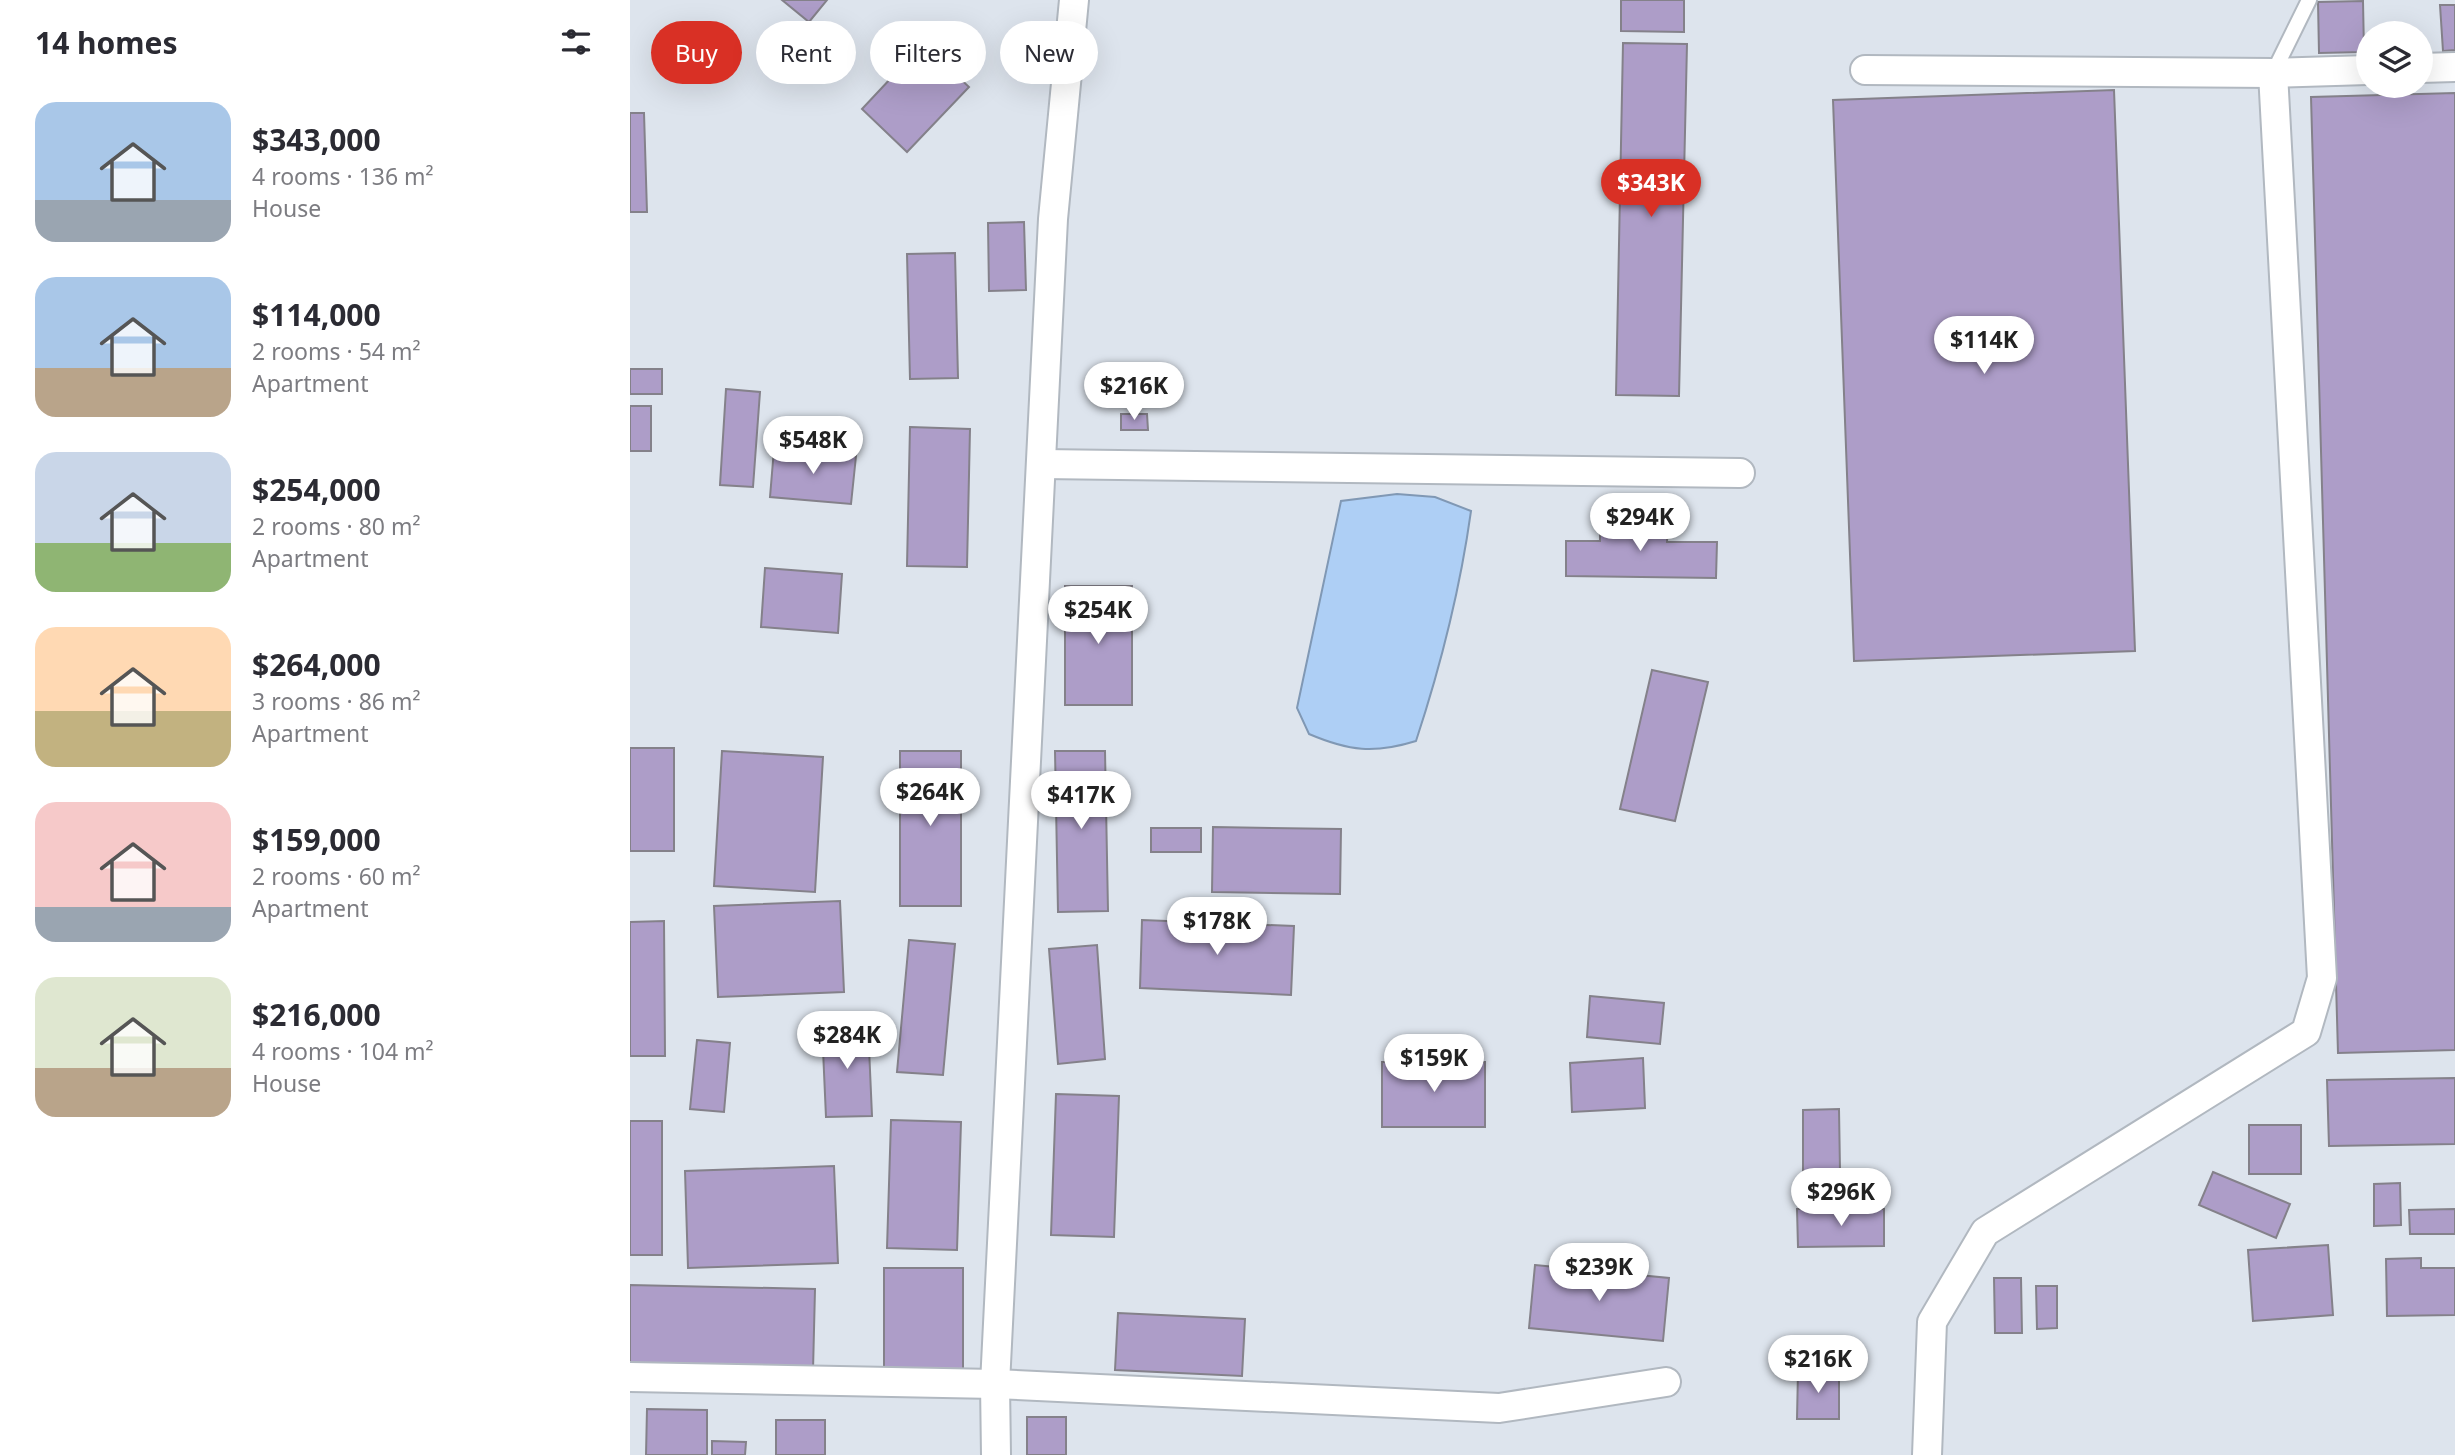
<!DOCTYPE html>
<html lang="en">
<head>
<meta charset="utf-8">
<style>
	body { margin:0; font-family:"Noto Sans",sans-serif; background:#f7f7f7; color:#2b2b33; height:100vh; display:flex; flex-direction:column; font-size:26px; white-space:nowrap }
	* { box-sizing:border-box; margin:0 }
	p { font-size:23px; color:#7c7c81 }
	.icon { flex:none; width:38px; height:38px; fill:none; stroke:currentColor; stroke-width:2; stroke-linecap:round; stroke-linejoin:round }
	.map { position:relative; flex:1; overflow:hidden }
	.sheet { display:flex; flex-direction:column; background:#fff; width:630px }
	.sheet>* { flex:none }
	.banner { position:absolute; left:21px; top:21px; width:665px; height:63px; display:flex; gap:14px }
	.controls { position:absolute; left:1726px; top:21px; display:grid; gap:14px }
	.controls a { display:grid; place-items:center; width:77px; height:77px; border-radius:50%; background:#fff; box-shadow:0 7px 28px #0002; font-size:35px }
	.price { position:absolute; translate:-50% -60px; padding:0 16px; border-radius:24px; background:#fff; color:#222; font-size:23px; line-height:46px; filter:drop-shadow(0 2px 4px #0008) }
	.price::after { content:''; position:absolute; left:50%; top:42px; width:21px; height:16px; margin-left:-10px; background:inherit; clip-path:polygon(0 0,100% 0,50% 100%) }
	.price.selected { background:#d93025; color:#fff }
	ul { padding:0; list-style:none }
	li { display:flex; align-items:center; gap:21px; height:175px; padding:0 35px }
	li span { display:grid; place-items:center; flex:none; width:196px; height:140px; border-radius:21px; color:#555 }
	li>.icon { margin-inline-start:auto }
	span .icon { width:84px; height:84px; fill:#fffc; stroke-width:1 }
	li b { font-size:30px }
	h2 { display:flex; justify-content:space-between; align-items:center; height:84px; padding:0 35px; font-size:30px }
	.chip { padding:0 24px; border-radius:32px; background:#fff; box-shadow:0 7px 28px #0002; font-size:24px; line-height:63px }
	.chip.selected { background:#d93025; color:#fff }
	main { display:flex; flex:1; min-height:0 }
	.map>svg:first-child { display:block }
</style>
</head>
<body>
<main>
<section class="sheet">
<h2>14 homes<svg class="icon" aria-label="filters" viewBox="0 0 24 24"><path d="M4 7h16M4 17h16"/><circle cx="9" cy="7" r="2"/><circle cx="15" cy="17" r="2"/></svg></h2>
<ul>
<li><span style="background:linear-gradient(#a9c7e8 70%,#9aa5b1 0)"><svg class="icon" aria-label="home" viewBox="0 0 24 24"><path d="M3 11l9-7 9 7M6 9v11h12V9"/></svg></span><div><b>$343,000</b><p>4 rooms · 136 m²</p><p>House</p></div></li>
<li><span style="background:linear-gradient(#a9c7e8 65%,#b9a48a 0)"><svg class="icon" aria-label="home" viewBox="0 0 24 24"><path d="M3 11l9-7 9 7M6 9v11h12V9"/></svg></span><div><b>$114,000</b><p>2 rooms · 54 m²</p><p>Apartment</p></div></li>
<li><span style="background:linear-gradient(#c9d6e8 65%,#8fb573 0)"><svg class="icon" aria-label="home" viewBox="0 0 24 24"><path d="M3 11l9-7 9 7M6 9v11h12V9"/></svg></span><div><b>$254,000</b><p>2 rooms · 80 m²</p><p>Apartment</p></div></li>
<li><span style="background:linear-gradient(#ffd9b3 60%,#c2b280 0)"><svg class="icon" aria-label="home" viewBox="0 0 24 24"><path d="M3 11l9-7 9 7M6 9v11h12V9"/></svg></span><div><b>$264,000</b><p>3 rooms · 86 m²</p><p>Apartment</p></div></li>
<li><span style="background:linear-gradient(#f6c9c9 75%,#9aa5b1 0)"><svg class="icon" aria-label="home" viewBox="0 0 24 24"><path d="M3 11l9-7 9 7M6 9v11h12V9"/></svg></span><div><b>$159,000</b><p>2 rooms · 60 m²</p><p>Apartment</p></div></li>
<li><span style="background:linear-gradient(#dfe7d0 65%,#b9a48a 0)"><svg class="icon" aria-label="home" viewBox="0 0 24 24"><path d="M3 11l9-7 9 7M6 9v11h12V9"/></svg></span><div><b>$216,000</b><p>4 rooms · 104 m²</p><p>House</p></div></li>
</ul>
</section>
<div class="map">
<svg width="1825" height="1455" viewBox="0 0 1825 1455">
	<rect width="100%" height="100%" fill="#dde4ed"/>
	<path fill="#aecff5" stroke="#8098b4" stroke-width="2" d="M767,494l38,3 36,14c-11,79 -30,154 -55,230 -42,13 -67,10 -107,-7l-12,-26 44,-207z"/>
	<g fill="#ad9dc8" stroke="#84818a" stroke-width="2">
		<polygon points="152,0 197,0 179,22"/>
		<polygon points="991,0 1054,0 1054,32 991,31"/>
		<polygon points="1733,1 1734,52 1689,53 1688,2"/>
		<polygon points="1810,5 1825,5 1825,50 1813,51"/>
		<polygon points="993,43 1057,44 1049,396 986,395"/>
		<polygon points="293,44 339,87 277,152 232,109"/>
		<polygon points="1484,90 1505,651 1224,661 1203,100"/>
		<polygon points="1825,93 1825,1050 1708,1053 1681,97"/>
		<polygon points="0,113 14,113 17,212 0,212"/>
		<polygon points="394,222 396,290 359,291 358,223"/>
		<polygon points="325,253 328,378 280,379 277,254"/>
		<rect x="0" y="369" width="32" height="25"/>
		<polygon points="96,389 130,392 123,487 90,485"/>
		<rect x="0" y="406" width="21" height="45"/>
		<polygon points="491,414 517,414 518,430 491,430"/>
		<polygon points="280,427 340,429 337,567 277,566"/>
		<polygon points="144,449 226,456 221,504 140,497"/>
		<polygon points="970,520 1038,521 1037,542 1087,542 1086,578 936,576 936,541 970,541"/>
		<polygon points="135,568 212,574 208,633 131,627"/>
		<rect x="435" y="586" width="67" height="119"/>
		<polygon points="1022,670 1078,682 1045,821 990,809"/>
		<rect x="0" y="748" width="44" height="103"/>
		<polygon points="92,751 193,757 185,892 84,886"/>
		<rect x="270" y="751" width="61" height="155"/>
		<polygon points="425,751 475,751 478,911 428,912"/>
		<polygon points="583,827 711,829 710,894 582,892"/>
		<rect x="521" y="828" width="50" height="24"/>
		<polygon points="210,901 214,992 88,997 84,906"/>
		<polygon points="512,920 664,926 661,995 510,988"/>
		<polygon points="34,921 35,1056 0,1056 0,922"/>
		<polygon points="279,940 325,944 313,1075 267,1072"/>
		<polygon points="467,945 475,1059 428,1064 419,949"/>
		<polygon points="960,996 1034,1003 1030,1044 957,1037"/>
		<polygon points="238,1025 242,1116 196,1117 192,1027"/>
		<polygon points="67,1040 100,1043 94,1112 60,1109"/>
		<polygon points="1013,1058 1015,1108 942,1112 940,1063"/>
		<rect x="752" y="1062" width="103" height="65"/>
		<polygon points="1825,1078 1825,1144 1699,1146 1697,1080"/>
		<polygon points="426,1094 489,1096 484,1237 421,1235"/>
		<polygon points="1209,1109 1210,1171 1173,1171 1173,1110"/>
		<polygon points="261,1120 331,1122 327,1250 257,1248"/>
		<rect x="0" y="1121" width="32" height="134"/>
		<rect x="1619" y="1125" width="52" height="49"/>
		<polygon points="204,1166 208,1263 58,1268 55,1171"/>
		<polygon points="1583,1172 1660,1204 1646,1238 1569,1205"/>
		<polygon points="1221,1175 1252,1175 1253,1202 1221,1202"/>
		<polygon points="1770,1183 1771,1225 1744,1226 1744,1184"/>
		<polygon points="1167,1209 1254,1209 1254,1246 1168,1247"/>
		<polygon points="1825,1209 1825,1234 1780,1234 1779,1210"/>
		<polygon points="1698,1245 1703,1315 1623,1321 1618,1250"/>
		<polygon points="1791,1258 1791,1268 1825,1268 1825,1315 1757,1316 1756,1259"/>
		<polygon points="905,1265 1039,1278 1033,1341 899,1328"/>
		<rect x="254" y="1268" width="79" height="110"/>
		<polygon points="1364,1278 1391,1278 1392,1333 1365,1333"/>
		<polygon points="0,1285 185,1289 183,1371 0,1367"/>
		<polygon points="1406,1286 1427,1286 1427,1328 1407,1329"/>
		<polygon points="488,1313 615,1319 612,1376 485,1370"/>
		<polygon points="1168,1371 1209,1371 1209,1419 1167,1419"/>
		<polygon points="17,1409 77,1410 77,1455 16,1455"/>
		<rect x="397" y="1417" width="39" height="38"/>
		<rect x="146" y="1420" width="49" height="35"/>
		<polygon points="82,1441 116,1442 115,1455 82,1455"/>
	</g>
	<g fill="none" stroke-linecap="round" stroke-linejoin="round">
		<g stroke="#b1b8c0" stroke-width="18">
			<polyline id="lane" points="1643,73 1679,0"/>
		</g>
		<g stroke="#b1b8c0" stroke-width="32">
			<g id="street">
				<polyline points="1790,68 1825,67"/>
				<polyline points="1235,70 1643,73 1738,70"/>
				<polyline points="412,464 1110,473"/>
				<polyline points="0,1377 365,1384 869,1408 1036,1382"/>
				<polyline points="366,1455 365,1384 423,219 444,0"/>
				<polyline points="1297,1455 1302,1322 1355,1232 1676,1032 1692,978 1643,73"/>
			</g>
		</g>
		<use href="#lane" stroke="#fff" stroke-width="14"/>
		<use href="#street" stroke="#fff" stroke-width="28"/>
	</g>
</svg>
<div class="controls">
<a><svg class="icon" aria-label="layers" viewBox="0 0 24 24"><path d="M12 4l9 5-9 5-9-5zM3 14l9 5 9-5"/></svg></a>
</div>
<b class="price selected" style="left:1021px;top:219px">$343K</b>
<b class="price" style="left:1354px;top:376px">$114K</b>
<b class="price" style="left:504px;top:422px">$216K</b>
<b class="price" style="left:183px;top:476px">$548K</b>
<b class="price" style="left:1010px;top:553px">$294K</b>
<b class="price" style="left:468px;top:646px">$254K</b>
<b class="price" style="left:300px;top:828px">$264K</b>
<b class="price" style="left:451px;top:831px">$417K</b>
<b class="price" style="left:587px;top:957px">$178K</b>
<b class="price" style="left:217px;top:1071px">$284K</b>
<b class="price" style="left:804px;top:1094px">$159K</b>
<b class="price" style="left:1211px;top:1228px">$296K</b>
<b class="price" style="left:969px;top:1303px">$239K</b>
<b class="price" style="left:1188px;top:1395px">$216K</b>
<div class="banner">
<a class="chip selected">Buy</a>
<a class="chip">Rent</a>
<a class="chip">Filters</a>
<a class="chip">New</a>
</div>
</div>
</main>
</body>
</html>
